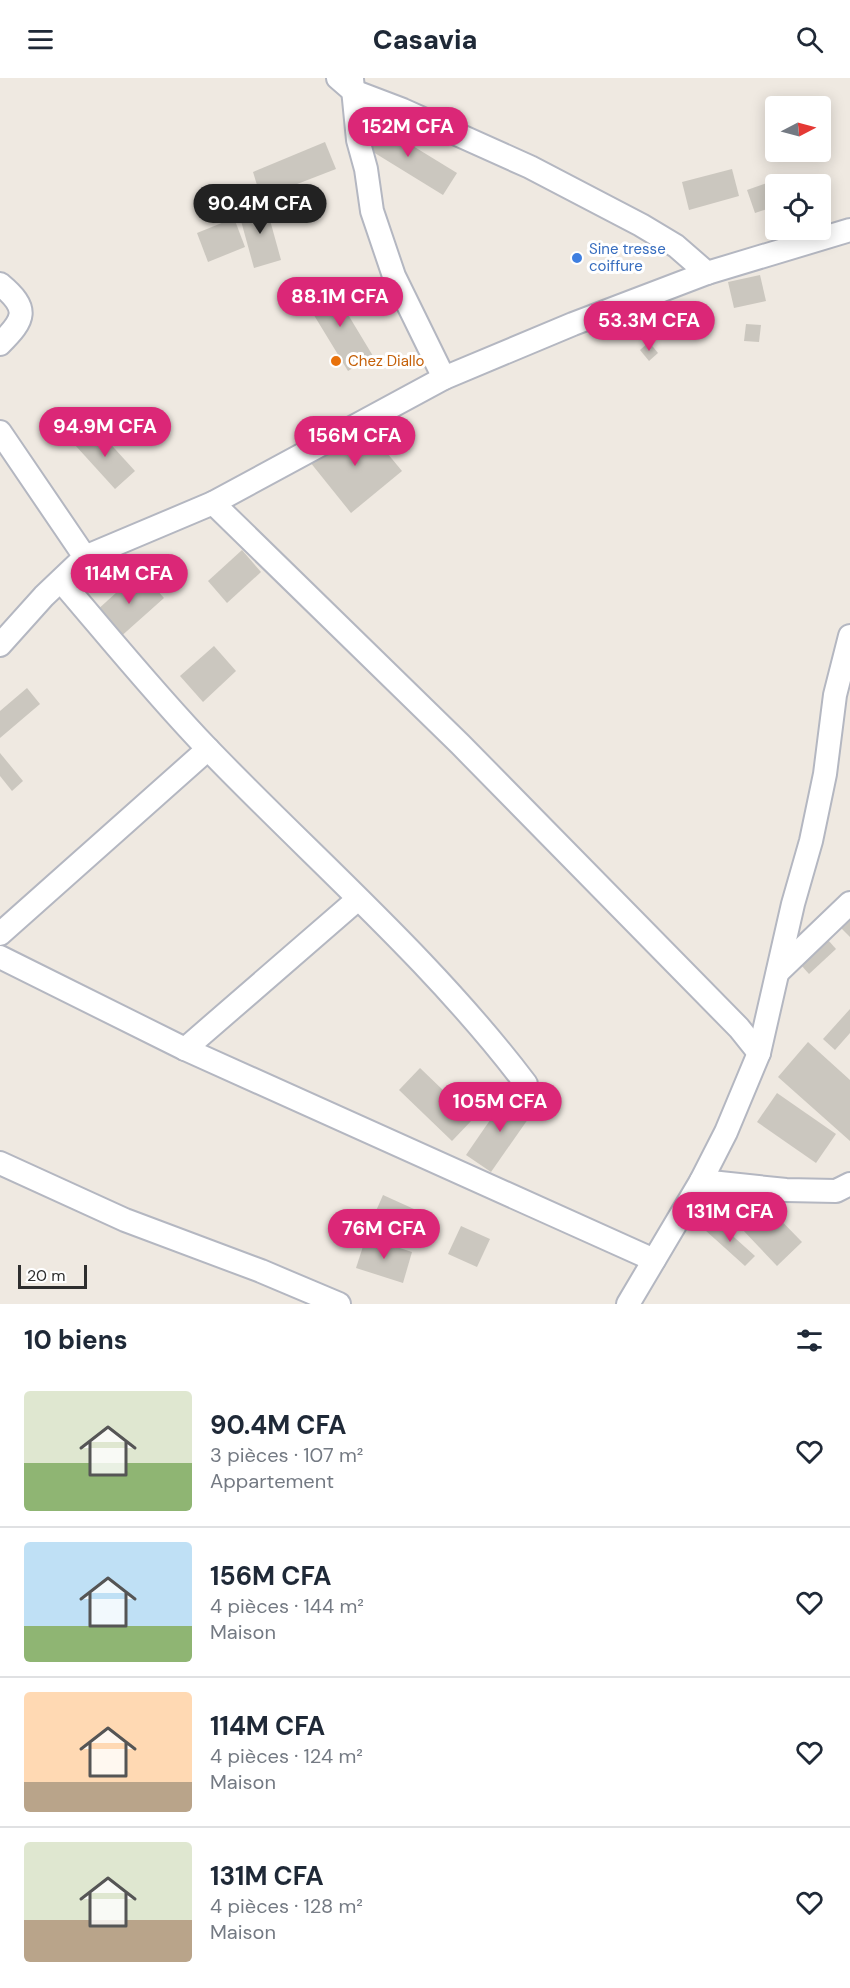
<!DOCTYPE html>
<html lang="fr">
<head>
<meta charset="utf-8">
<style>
	body { margin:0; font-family:"DM Sans",sans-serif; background:#f2f2f3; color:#1f2937; height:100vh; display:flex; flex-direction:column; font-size:22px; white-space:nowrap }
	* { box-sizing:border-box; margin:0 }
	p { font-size:20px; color:#747a83 }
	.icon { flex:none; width:33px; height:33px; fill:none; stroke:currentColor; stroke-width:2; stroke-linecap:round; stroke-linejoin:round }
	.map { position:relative; height:1226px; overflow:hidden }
	.side { display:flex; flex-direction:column; background:#fff; flex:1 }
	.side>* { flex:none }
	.needle { width:39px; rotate:84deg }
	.tools { position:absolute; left:765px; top:18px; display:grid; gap:12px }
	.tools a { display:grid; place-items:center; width:66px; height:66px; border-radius:6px; background:#fff; box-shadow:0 3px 15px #0003; font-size:30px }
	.scale { position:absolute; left:18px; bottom:15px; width:69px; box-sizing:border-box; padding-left:6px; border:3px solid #2e2e2e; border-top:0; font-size:16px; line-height:21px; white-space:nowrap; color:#2e2e2e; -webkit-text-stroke:4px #fff; paint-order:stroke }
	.price { position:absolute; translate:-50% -51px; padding:0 14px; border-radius:21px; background:#db2777; color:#fff; font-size:20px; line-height:39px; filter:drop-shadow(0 2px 3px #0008) }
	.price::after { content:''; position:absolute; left:50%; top:36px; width:18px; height:14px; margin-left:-9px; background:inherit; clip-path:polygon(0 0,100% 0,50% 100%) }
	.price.current { background:#222; color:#fff }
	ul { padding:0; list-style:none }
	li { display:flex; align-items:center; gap:18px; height:150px; padding:0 24px }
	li+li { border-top:2px solid #e0e1e3 }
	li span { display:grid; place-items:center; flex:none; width:168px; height:120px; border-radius:6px; color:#555 }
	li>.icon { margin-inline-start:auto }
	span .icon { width:72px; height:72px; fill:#fffc; stroke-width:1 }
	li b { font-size:26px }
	h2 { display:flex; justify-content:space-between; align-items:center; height:72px; padding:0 24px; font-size:26px }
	header { display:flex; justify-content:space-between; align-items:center; height:78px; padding:0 24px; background:#fff; font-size:27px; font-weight:800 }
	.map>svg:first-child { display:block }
</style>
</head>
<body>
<header><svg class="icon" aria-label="menu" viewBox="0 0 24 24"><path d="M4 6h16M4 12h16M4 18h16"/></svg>Casavia<svg class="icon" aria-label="search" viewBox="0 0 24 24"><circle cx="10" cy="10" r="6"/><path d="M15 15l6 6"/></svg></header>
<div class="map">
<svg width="850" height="1226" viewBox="0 0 850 1226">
	<rect width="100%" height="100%" fill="#efe9e1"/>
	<g fill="#cbc7bf">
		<polygon points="377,46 457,95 443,117 365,69 362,48"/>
		<polygon points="325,64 336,91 261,120 253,94"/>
		<polygon points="732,91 739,118 689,132 682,104"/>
		<polygon points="784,99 786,106 776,106 776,128 755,135 747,112"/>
		<polygon points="265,124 281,182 254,190 238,132"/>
		<polygon points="234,140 245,169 208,184 197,155"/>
		<polygon points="760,197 766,223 734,230 728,204"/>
		<polygon points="329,205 373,278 348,293 309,229 318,224 313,215"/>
		<polygon points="662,231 668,243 654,250 648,237"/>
		<polygon points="746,246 761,247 759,264 744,263"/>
		<polygon points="649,264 658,275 649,283 640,272"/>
		<polygon points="363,346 402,393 351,435 306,379"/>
		<polygon points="95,349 135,393 115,411 75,367"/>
		<polygon points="242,472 261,494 227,525 208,503"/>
		<polygon points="140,493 164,520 118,561 95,534"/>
		<polygon points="214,568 236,593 203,624 180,598"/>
		<polygon points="27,610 40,626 0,660 0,633"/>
		<polygon points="0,675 23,703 12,713 0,698"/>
		<polygon points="850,831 850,859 836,845"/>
		<polygon points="820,853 836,871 809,896 793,878"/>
		<polygon points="850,931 850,955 835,972 823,961"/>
		<polygon points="808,964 850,1002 850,1063 778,999"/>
		<polygon points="420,990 473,1041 452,1063 399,1012"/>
		<polygon points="777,1015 836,1056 816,1085 757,1044"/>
		<polygon points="508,1016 533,1034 491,1094 466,1077"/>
		<polygon points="383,1117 436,1141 425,1166 372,1142"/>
		<polygon points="765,1126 802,1164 777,1188 741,1150"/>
		<polygon points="715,1142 755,1178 745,1188 705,1152"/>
		<polygon points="461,1148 490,1161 477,1189 448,1176"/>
		<polygon points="366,1159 412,1174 403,1205 356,1190"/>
	</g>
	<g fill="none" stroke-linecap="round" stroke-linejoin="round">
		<g stroke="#b4b7c1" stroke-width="26">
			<g id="minor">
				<polyline points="338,0 353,13 403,32 530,89 641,147 676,168 707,195"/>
				<polyline points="352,1 358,62 366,91 372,133 394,198 444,300"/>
				<path d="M0,206c30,25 25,35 0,60"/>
				<polyline points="0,354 85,479"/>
				<polyline points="213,425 460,666 739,950 759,975"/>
				<path d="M61,503c48,56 95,114 146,167 107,111 226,213 319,336"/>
				<polyline points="0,567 44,518 85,479 213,425 444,300 573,246 707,195 850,152"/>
				<polyline points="0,856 208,671"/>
				<polyline points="0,879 185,971 654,1182"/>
				<polyline points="778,894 850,825"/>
				<polyline points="185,971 358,821"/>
				<polyline points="0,1085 125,1142 261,1193 339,1226"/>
				<polyline points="701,1103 786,1112 836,1113 850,1106"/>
				<polyline points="628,1226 701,1103 726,1054 759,975 793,826 811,763 825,696 835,617 850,558"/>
			</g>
		</g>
		<use href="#minor" stroke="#fff" stroke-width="22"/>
	</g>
	<circle fill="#3f7fe0" stroke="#fff" stroke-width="2" cx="577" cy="180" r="6"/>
	<circle fill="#e8710a" stroke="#fff" stroke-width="2" cx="336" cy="283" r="6"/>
	<g text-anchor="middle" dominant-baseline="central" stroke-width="6" stroke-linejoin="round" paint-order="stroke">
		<g font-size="15" fill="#366cbe" stroke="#fff" text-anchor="start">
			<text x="589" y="171">Sine tresse<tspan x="589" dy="17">coiffure</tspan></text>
		</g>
		<g font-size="15" fill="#c56008" stroke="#fff" text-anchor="start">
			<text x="348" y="283">Chez Diallo</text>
		</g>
	</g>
</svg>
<div class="tools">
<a><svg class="needle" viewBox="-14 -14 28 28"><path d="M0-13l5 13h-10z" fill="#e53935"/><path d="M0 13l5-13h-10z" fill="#747a83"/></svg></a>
<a><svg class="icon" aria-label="locate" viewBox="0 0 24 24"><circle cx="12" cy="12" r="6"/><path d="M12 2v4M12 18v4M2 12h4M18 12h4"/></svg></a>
</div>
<div class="scale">20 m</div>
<b class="price" style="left:408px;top:80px">152M CFA</b>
<b class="price current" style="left:260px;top:157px">90.4M CFA</b>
<b class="price" style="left:340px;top:250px">88.1M CFA</b>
<b class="price" style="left:649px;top:274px">53.3M CFA</b>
<b class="price" style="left:105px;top:380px">94.9M CFA</b>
<b class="price" style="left:355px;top:389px">156M CFA</b>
<b class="price" style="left:129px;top:527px">114M CFA</b>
<b class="price" style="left:500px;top:1055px">105M CFA</b>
<b class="price" style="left:730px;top:1165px">131M CFA</b>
<b class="price" style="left:384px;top:1182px">76M CFA</b>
</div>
<section class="side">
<h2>10 biens<svg class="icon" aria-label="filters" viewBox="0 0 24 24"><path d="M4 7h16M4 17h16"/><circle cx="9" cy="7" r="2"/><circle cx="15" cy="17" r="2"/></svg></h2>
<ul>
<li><span style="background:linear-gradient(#dfe7d0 60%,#8fb573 0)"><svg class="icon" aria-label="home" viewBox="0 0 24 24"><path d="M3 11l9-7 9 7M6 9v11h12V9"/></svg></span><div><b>90.4M CFA</b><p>3 pièces · 107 m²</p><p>Appartement</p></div><svg class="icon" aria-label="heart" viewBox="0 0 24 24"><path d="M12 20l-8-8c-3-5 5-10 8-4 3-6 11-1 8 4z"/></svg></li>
<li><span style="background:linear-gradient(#bfe0f5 70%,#8fb573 0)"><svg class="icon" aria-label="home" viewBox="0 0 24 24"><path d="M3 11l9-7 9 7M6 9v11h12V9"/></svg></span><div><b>156M CFA</b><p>4 pièces · 144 m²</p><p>Maison</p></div><svg class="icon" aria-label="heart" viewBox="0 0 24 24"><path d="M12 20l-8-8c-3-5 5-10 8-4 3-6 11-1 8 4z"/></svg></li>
<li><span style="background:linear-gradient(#ffd9b3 75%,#b9a48a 0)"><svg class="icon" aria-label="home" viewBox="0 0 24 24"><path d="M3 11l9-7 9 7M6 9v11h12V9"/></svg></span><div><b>114M CFA</b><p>4 pièces · 124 m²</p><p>Maison</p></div><svg class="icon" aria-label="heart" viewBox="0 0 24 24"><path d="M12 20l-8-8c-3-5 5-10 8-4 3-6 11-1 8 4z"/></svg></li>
<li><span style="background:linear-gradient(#dfe7d0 65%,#b9a48a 0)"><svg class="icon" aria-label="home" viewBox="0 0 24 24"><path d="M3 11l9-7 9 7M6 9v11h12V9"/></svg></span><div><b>131M CFA</b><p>4 pièces · 128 m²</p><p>Maison</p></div><svg class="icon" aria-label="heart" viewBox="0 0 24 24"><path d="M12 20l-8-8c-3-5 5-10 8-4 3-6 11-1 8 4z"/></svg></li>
</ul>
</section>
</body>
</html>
